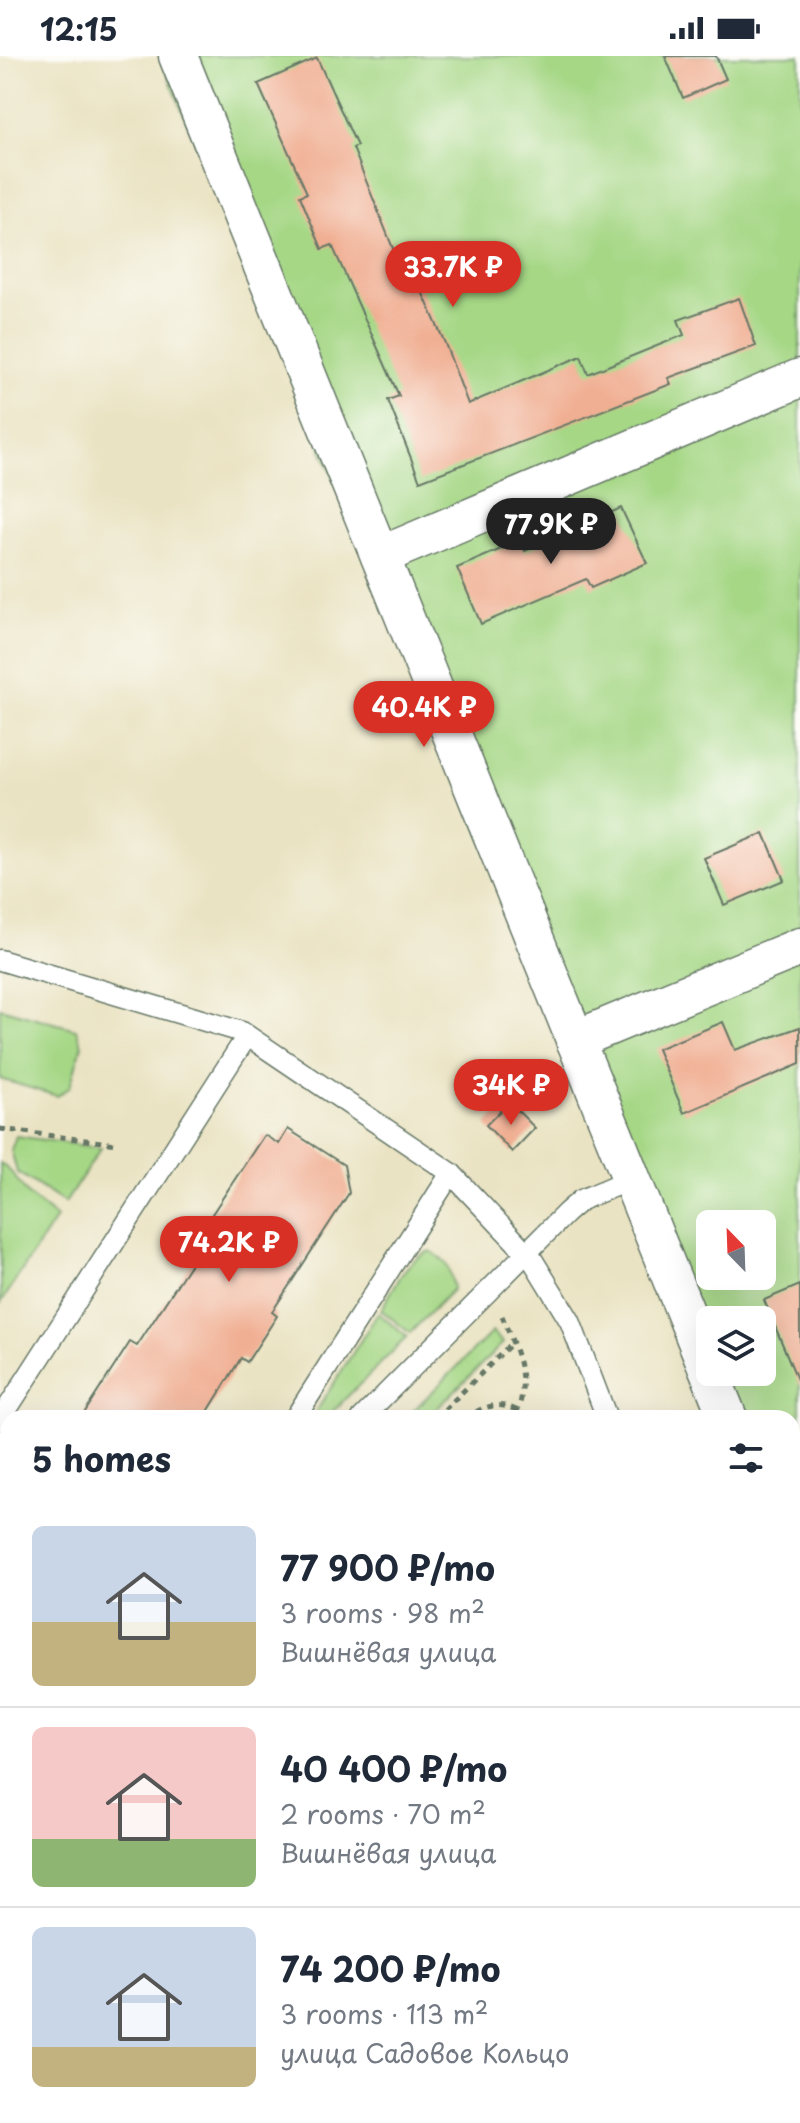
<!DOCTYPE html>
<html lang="en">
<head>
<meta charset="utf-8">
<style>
	body { margin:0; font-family:"Playpen Sans",sans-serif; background:#f2f2f3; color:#1f2937; height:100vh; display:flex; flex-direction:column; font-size:30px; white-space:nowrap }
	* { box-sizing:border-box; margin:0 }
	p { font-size:26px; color:#747a83 }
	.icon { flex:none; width:44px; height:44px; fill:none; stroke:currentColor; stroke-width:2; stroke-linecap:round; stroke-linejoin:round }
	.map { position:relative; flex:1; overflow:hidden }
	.sheet { position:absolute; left:0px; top:1354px; width:800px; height:714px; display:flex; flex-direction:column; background:#fff; border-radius:24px 24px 0 0; box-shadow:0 8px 32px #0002 }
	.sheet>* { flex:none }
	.needle { width:52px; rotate:337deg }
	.fabs { position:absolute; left:696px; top:1154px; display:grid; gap:16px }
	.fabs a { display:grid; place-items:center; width:80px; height:80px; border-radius:12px; background:#fff; box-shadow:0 8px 32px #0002; font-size:40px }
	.price { position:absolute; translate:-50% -68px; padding:0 18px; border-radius:28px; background:#d93025; color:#fff; font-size:26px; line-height:52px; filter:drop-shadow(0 2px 4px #0008) }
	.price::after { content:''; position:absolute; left:50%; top:48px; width:24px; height:18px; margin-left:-12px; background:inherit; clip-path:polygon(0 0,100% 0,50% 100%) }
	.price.selected { background:#222; color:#fff }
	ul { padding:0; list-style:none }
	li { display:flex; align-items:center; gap:24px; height:200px; padding:0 32px }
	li+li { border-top:2px solid #e0e1e3 }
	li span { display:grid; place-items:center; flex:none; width:224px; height:160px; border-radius:12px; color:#555 }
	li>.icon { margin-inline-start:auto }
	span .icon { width:96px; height:96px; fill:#fffc; stroke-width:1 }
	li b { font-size:34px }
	h2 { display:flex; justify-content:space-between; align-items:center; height:96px; padding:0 32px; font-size:34px }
	.status { display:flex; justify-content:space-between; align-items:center; height:56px; padding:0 40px; background:#fff; direction:ltr }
	.status svg { height:22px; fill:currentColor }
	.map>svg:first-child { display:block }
</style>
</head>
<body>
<div class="status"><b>12:15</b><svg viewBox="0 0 49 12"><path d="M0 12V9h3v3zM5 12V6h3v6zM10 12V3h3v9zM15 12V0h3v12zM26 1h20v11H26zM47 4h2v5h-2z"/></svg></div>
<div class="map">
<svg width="800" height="2067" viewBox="0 0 800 2067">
	<rect width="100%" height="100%" fill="#fdfcf7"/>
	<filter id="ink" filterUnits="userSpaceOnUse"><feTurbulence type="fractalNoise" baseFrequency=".0125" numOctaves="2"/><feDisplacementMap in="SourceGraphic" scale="16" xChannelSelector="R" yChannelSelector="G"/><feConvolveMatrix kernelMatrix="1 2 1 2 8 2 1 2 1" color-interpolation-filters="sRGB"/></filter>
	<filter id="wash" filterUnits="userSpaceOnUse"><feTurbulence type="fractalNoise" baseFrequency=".006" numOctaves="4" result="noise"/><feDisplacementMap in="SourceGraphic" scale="32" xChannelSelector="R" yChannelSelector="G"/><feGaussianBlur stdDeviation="1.8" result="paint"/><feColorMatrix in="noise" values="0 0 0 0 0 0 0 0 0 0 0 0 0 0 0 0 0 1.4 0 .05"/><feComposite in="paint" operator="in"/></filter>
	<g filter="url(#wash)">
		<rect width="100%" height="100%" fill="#eae3c3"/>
		<g fill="#a5d785" stroke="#628a5c" stroke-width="2" fill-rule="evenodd">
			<path d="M160,0h640v1558l-8,-19v-177h-71zM710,1168h52v52h-52zM710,1264h52v52h-52z"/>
			<polygon points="0,952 76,973 82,989 70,1031 57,1040 0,1023"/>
			<polygon points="16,1080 101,1092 65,1147 17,1116 11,1094"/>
			<polygon points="0,1107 11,1116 28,1139 56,1162 1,1247"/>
			<path d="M431,1195c17,11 20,20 22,38l-43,44 -29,-23c13,-21 25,-53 50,-59z"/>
			<polygon points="378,1257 407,1281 326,1362 312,1362"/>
			<polygon points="492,1276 503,1287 427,1362 406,1362"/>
		</g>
		<g id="blocks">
			<g fill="#f0ae92">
				<polygon points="665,0 716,0 726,23 683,42"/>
				<polygon points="317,2 357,90 353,92 400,210 409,206 444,285 468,348 581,300 588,318 684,279 678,264 739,242 756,290 668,322 671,328 420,425 388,344 399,340 332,189 322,193 300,140 307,137 258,28"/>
				<polygon points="621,452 647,507 591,532 586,523 481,568 457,512 520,485 525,495"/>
				<polygon points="764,777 784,824 724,849 704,802"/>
				<polygon points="723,966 735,994 800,971 800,1008 684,1057 657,993"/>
				<polygon points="509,1046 535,1072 512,1096 486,1069"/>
				<polygon points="288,1073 344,1109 349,1137 272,1256 277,1260 247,1306 241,1302 204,1362 81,1362 130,1286 137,1290 199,1195 191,1190 264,1079 279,1088"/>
				<polygon points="800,1229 800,1328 799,1328 764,1244"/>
			</g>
		</g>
	</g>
	<g filter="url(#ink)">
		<use href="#blocks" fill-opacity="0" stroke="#676" stroke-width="2"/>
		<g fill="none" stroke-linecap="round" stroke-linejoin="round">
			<g stroke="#676" stroke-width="23">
				<g id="service">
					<polyline points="0,904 242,976 451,1117 532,1203 570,1265 607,1362"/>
					<polyline points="295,1362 451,1117"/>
					<polyline points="362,1362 566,1157 581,1144 631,1123"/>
					<polyline points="0,1364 247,980"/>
					<polyline points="0,1556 8,1561"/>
					<polyline points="792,1704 800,1700"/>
					<polyline points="792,2011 800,2007"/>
					<polyline points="448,2060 476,2067"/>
					<polyline points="263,2067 263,2060"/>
					<polyline points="388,2067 440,2060"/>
					<polyline points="690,2067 693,2060"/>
				</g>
			</g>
			<g stroke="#676" stroke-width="41">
				<g id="minor">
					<polyline points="178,0 728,1362"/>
					<polyline points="380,500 800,322"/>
					<polyline points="575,984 800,891"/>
					<polyline points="0,1448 8,1452"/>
					<polyline points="792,1468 800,1464"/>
					<polyline points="792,1520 800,1540"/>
					<polyline points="359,2067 359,2060"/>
				</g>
			</g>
			<g stroke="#676" stroke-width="5" stroke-dasharray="6 6" stroke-linecap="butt">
				<polyline points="0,1073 116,1088"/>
				<path d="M502,1260c13,33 31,67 12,102"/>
				<polyline points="436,1362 512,1287"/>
				<path d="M466,1362c21,-15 41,-18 61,0"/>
			</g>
			<use href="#service" stroke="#fff" stroke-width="20"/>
			<use href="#minor" stroke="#fff" stroke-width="38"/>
		</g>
	</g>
</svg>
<div class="fabs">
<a><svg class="needle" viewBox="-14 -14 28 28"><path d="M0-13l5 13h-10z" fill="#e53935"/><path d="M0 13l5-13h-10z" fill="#747a83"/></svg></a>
<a><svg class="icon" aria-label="layers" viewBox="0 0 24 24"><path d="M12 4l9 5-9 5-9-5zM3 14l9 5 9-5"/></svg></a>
</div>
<b class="price" style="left:453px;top:253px">33.7K ₽</b>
<b class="price selected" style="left:551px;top:510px">77.9K ₽</b>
<b class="price" style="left:424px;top:693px">40.4K ₽</b>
<b class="price" style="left:511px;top:1071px">34K ₽</b>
<b class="price" style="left:229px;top:1228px">74.2K ₽</b>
<section class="sheet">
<h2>5 homes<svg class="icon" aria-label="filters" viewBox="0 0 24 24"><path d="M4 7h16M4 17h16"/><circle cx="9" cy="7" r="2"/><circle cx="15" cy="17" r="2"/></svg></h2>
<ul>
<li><span style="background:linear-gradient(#c9d6e8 60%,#c2b280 0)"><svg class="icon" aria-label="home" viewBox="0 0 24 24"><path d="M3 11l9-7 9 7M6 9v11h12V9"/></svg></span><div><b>77 900 ₽/mo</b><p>3 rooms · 98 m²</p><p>Вишнёвая улица</p></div></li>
<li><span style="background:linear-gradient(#f6c9c9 70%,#8fb573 0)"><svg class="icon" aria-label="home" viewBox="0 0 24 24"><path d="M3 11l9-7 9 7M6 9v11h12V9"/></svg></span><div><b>40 400 ₽/mo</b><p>2 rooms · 70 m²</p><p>Вишнёвая улица</p></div></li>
<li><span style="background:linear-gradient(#c9d6e8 75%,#c2b280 0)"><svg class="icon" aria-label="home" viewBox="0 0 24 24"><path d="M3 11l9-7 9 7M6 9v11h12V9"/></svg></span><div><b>74 200 ₽/mo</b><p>3 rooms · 113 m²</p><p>улица Садовое Кольцо</p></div></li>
</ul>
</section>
</div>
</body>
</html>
